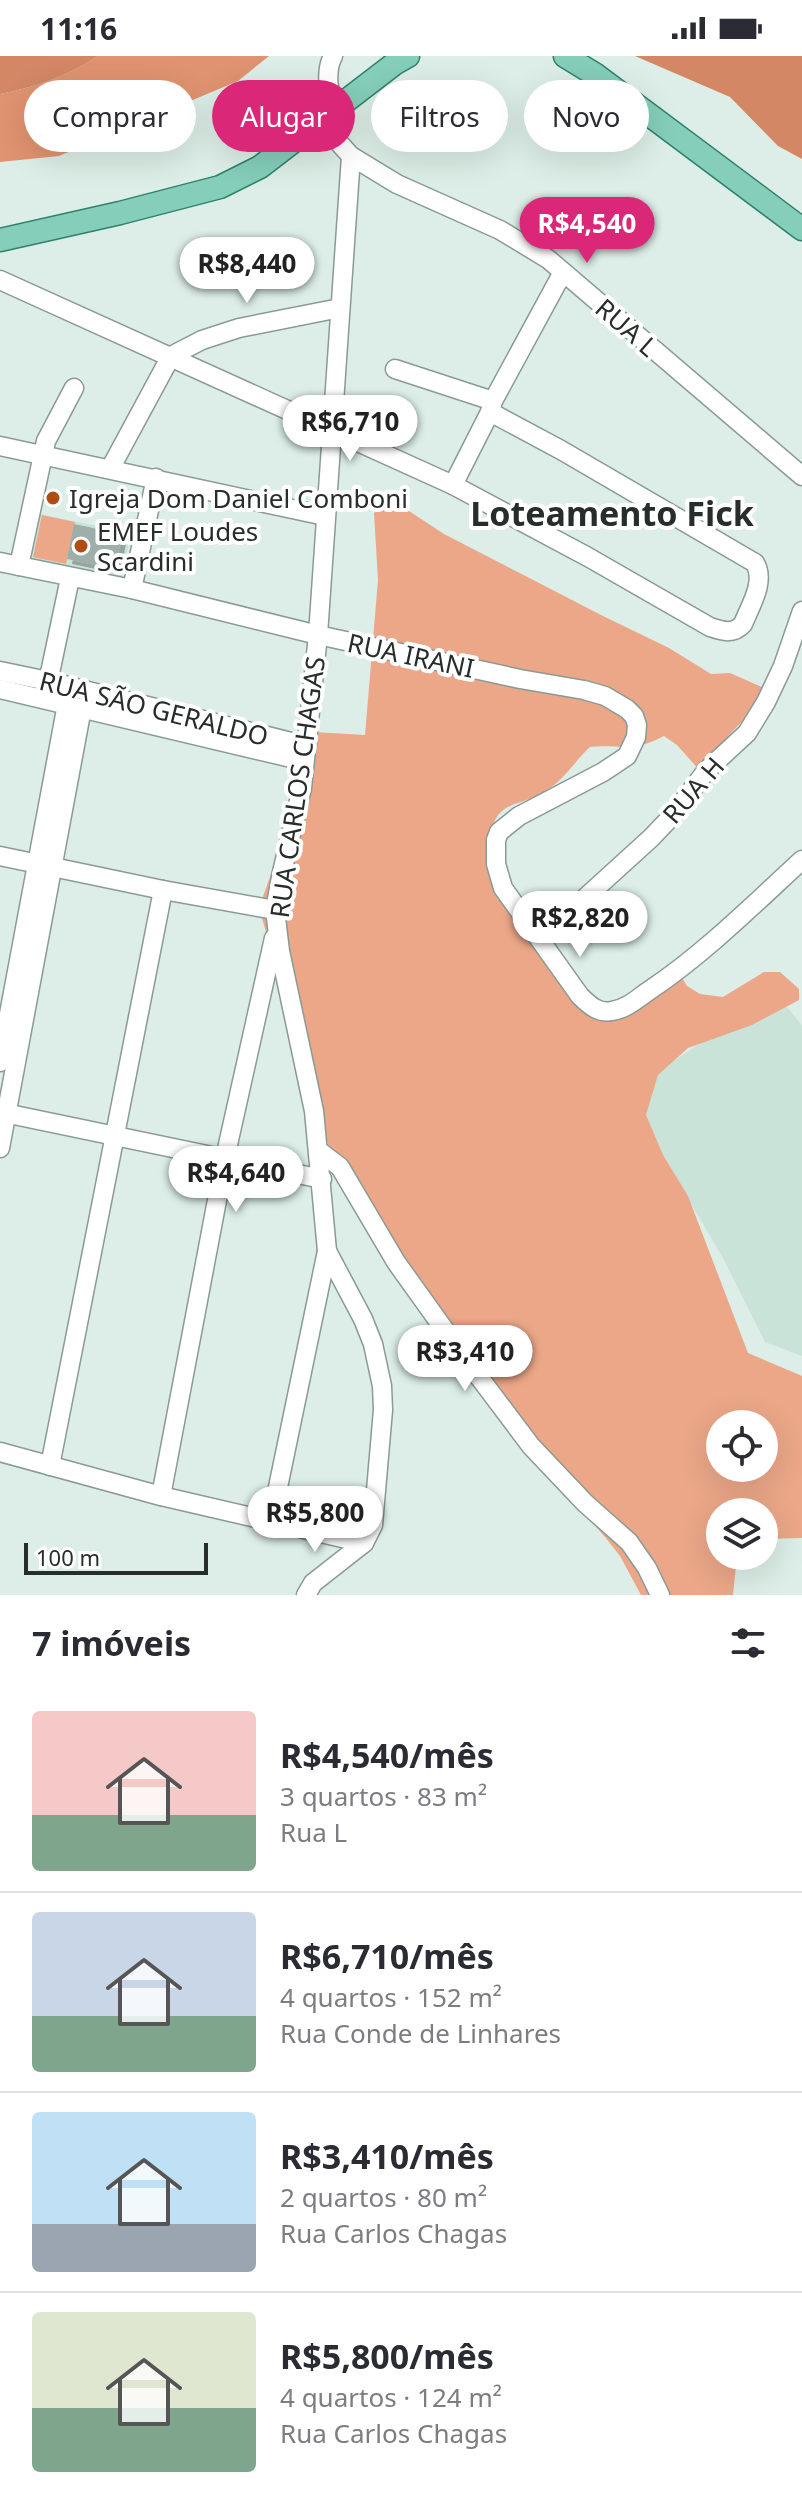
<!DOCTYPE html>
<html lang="pt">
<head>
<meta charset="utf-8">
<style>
	body { margin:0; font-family:"Noto Sans",sans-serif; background:#f2f2f3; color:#2b2b33; height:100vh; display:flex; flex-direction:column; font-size:30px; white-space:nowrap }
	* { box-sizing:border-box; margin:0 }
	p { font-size:26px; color:#7c7c81 }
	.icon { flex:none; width:44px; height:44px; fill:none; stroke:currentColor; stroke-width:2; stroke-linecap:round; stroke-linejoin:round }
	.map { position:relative; height:1539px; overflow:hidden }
	.details { display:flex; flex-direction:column; background:#fff; flex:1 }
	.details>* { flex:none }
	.top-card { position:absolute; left:24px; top:24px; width:754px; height:72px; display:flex; gap:16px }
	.fabs { position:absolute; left:706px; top:1354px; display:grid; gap:16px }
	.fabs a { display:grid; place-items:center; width:72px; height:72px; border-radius:50%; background:#fff; box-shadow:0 8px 32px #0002; font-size:40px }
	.scale { position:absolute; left:24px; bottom:20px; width:184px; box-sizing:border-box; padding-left:8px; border:4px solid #272d2b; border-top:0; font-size:22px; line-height:28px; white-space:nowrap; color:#272d2b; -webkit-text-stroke:6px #fff; paint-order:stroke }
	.price { position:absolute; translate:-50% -68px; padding:0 18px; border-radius:28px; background:#fff; color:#222; font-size:26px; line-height:52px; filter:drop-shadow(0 2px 4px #0008) }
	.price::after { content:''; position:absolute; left:50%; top:48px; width:24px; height:18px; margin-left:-12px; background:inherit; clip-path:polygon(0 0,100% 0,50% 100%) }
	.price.selected { background:#db2777; color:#fff }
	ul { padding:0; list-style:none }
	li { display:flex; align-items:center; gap:24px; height:200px; padding:0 32px }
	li+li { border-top:2px solid #e1e1e2 }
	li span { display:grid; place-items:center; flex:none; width:224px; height:160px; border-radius:8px; color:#555 }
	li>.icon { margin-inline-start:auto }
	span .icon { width:96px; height:96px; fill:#fffc; stroke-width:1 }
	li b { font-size:34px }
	h2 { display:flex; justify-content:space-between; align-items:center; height:96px; padding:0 32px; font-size:34px }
	.chip { padding:0 28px; border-radius:36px; background:#fff; box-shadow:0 8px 32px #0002; font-size:28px; line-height:72px }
	.chip.selected { background:#db2777; color:#fff }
	.status { display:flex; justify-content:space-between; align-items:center; height:56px; padding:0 40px; background:#fff; direction:ltr }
	.status svg { height:22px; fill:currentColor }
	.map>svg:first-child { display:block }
</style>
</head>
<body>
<div class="status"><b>11:16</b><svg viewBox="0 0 49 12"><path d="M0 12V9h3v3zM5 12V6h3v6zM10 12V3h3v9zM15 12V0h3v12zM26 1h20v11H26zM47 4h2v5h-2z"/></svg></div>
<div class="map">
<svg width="802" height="1539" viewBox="0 0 802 1539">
	<defs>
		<filter id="shadow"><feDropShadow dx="5" dy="5" stdDeviation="0" flood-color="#0004"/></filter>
	</defs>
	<rect width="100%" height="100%" fill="#dceee7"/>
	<g fill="#cae3d9">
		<polygon points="39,458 131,477 122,522 30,502"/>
		<polygon points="775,937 802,969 802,1300 765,1286 724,1204 626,1037"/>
	</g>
	<g fill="#eba788" fill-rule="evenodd">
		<path d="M382,449l24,4 38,25 157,81 68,33 42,26 19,-1 34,15 -10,21 -25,26 -28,37 -24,-27 -13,-9c-32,17 -42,8 -74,11 -13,12 -22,27 -36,38 -33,27 -64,8 -64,65l74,124 42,37 72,-40 9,15 13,8 23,3 41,-25h16l19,17v11l-47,25 -64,23 -30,27 -12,40 17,40 25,41 60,157 54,23v162l-38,1v-27h-44v44h17l-4,39h-92l-21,-39 -15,-19 -40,-46 -28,-25 -69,-93 -132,-201 -77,-264 37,-105 17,-71 52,3 13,-155 -4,-67zM720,1368h44v44h-44z"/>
		<polygon points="42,459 75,466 66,508 33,501"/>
	</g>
	<path fill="#e09370" d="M98,0h171l-31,25 -179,75 -59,6v-68c35,-7 68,-18 98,-38z"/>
	<g fill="#d38765">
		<path d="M0,0h98c-30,20 -63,31 -98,38z"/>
		<polygon points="635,0 802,0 802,103 778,90 730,41"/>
	</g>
	<polygon fill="#9eafa9" filter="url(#shadow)" points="74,468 122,478 115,513 67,503"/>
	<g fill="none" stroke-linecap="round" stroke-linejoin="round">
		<g stroke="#8a9a94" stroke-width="21">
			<g id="minor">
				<path d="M333,55c-3,-18 -9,-38 0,-55"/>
				<polyline points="320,66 351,100 397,128 500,174 548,203 802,420"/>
				<path d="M0,224l453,205 135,72 122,70c12,4 23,8 33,-3 7,-18 23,-42 12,-61l-194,-113 -71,-38"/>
				<polyline points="395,313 493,345"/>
				<polyline points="0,390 325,460"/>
				<polyline points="110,413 171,300 202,284 239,272 340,252"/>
				<polyline points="453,429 490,356 493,345 563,216"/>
				<path d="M0,506l132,27 186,46 202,44 64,11 21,6 22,13 7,7 3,9 -1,12 -9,19 -24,16 -84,44 -20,16 -3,8v24l7,24 77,108c9,9 19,18 32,15 15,-2 26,-13 38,-21 55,-37 103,-85 152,-130"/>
				<polyline points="19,510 46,385 74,332"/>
				<polyline points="132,533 156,422"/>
				<polyline points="0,615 48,625 307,690"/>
				<polyline points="0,633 304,705"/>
				<polyline points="46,636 70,522"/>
				<polyline points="0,800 163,834 275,854"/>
				<polyline points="541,882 651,782 673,759 706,715 747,677 766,646 783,610 802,555"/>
				<polyline points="0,1006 67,648"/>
				<polyline points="0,1056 322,1123"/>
				<polyline points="0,1092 82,652"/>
				<polyline points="319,1095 340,1111 396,1206 464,1301 531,1390 585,1447 629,1486 647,1512 660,1539"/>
				<polyline points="0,1396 161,1440 364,1487"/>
				<polyline points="50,1410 163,834"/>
				<polyline points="161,1440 225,1102 274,882"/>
				<polyline points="271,1465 327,1195"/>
				<polyline points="306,1539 313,1527 364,1487 373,1469 383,1354 382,1330 373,1288 363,1263 327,1195 314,1055 280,895 275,854 282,816 302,732 318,579 351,100"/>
			</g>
		</g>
		<g stroke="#2f8169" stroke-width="25">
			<g id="major">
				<polyline points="565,0 596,19 802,173"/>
				<polyline points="0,184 120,157 220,131 260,111 394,8 408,0"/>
			</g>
		</g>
		<use href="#minor" stroke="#fff" stroke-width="18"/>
		<use href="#major" stroke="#85ceb9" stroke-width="22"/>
	</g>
	<g fill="#b04d15" stroke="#fff" stroke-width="3">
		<circle cx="53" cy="442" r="8"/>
		<circle cx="81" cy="490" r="8"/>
	</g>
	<g text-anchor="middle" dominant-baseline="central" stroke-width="8" stroke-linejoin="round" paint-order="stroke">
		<g font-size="26" fill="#272d2b" stroke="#fff">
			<text transform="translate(627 271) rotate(41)">RUA L</text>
			<text transform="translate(411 599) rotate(12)">RUA IRANI</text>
			<text transform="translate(154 652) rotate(14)">RUA SÃO GERALDO</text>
			<text transform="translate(297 731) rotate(-82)">RUA CARLOS CHAGAS</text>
			<text transform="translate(693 734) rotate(-49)">RUA H</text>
		</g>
		<g font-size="26" fill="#272d2b" stroke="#fff" text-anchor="start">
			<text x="69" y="442">Igreja Dom Daniel Comboni</text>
			<text x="97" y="475">EMEF Loudes<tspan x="97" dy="30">Scardini</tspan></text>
		</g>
		<g font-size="34" font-weight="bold" fill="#272d2b" stroke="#fff">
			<text x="612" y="457">Loteamento Fick</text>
		</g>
	</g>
</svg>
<div class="fabs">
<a><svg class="icon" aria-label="locate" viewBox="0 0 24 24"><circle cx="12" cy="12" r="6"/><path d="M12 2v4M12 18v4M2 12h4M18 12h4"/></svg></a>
<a><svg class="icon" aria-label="layers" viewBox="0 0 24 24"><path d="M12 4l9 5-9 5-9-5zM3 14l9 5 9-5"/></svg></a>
</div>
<div class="scale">100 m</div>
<b class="price selected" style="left:587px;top:209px">R$4,540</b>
<b class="price" style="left:247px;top:249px">R$8,440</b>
<b class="price" style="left:350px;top:407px">R$6,710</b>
<b class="price" style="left:580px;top:903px">R$2,820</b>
<b class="price" style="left:236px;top:1158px">R$4,640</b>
<b class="price" style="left:465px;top:1337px">R$3,410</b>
<b class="price" style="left:315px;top:1498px">R$5,800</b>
<div class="top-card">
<a class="chip">Comprar</a>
<a class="chip selected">Alugar</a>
<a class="chip">Filtros</a>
<a class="chip">Novo</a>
</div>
</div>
<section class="details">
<h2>7 imóveis<svg class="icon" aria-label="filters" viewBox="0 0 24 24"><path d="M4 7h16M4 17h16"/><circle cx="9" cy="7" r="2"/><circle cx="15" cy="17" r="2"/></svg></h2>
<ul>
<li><span style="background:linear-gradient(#f6c9c9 65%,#7fa58c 0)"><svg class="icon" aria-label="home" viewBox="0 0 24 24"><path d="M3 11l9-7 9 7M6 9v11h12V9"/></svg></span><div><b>R$4,540/mês</b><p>3 quartos · 83 m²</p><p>Rua L</p></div></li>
<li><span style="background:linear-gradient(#c9d6e8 65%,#7fa58c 0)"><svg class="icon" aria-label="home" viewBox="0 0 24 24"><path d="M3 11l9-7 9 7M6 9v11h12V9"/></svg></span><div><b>R$6,710/mês</b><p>4 quartos · 152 m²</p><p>Rua Conde de Linhares</p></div></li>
<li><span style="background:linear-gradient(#bfe0f5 70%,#9aa5b1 0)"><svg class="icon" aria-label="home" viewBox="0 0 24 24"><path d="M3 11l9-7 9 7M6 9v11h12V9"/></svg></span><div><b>R$3,410/mês</b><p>2 quartos · 80 m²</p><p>Rua Carlos Chagas</p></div></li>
<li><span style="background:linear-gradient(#dfe7d0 60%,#7fa58c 0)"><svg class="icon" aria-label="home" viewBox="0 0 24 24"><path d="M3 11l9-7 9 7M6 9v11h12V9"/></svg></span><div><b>R$5,800/mês</b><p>4 quartos · 124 m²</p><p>Rua Carlos Chagas</p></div></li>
</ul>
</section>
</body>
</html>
